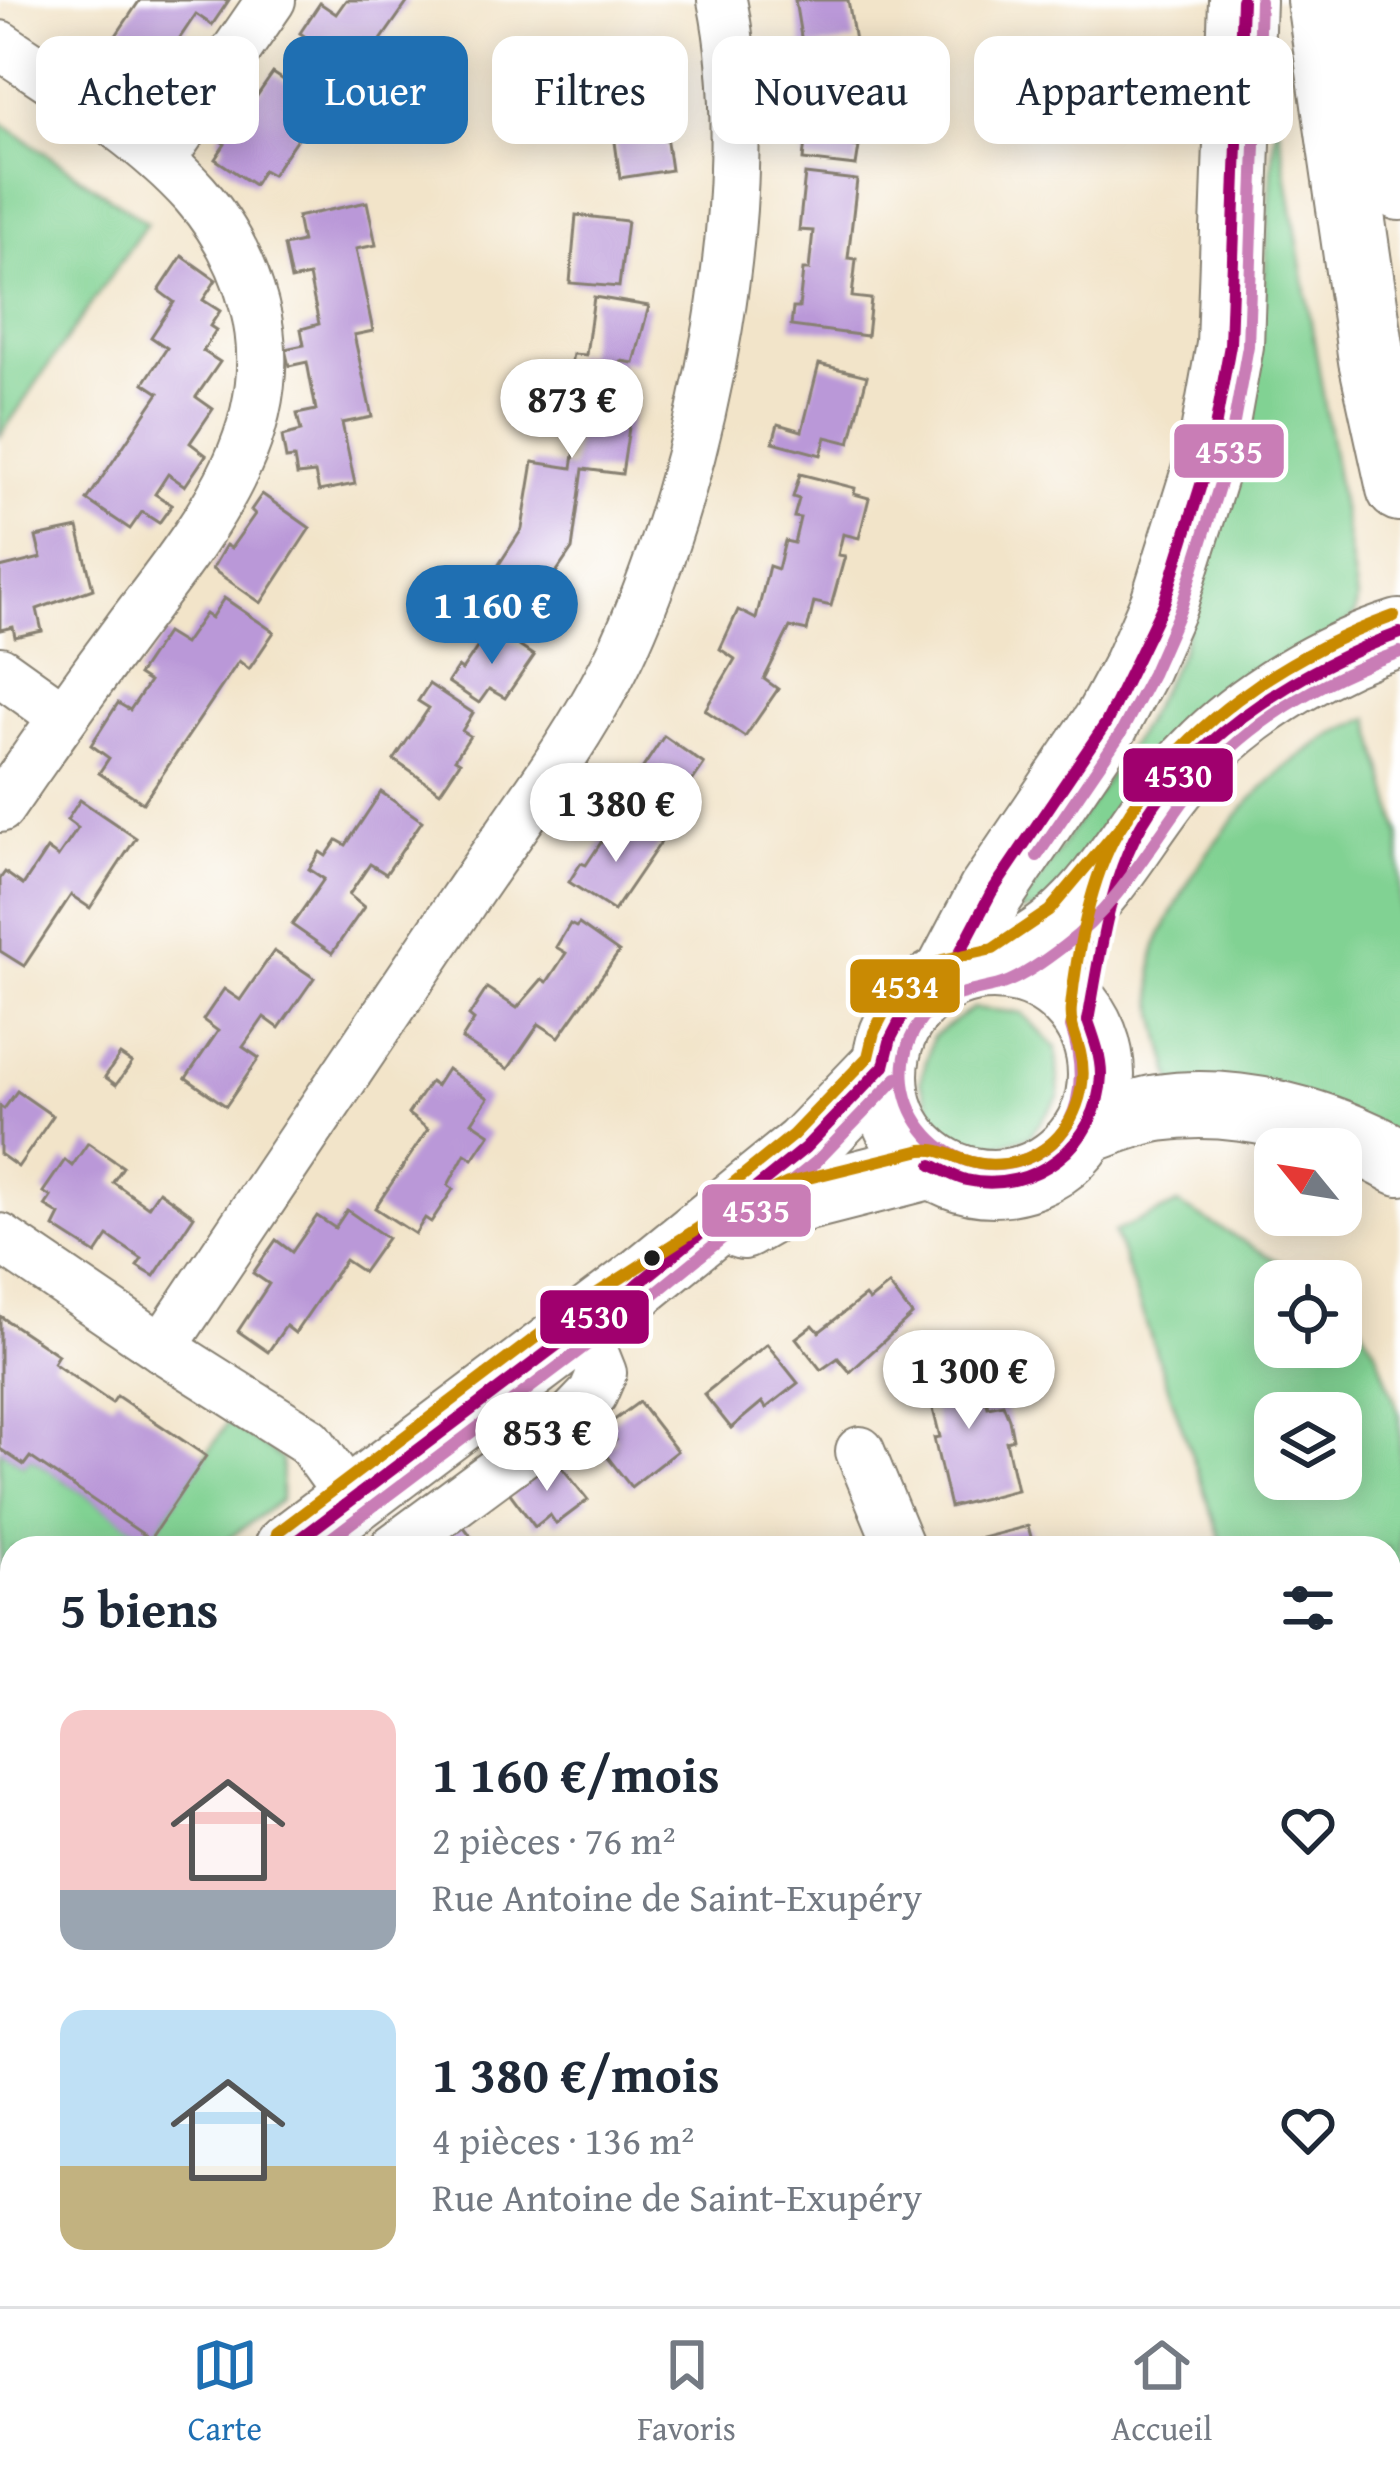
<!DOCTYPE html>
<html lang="fr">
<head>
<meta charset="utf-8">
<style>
	body { margin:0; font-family:"Gentium Book Plus",serif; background:#f6f6f7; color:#1f2937; height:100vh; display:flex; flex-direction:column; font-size:45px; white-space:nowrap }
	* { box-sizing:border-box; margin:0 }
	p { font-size:39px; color:#747a83 }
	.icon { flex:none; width:66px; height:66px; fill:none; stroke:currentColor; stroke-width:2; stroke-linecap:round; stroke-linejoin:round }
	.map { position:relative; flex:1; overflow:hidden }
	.side { position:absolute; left:0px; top:1536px; width:1401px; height:771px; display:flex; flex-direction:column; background:#fff; border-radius:36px 36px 0 0; box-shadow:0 6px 30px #0003 }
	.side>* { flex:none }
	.top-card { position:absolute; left:36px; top:36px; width:1329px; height:108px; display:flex; gap:24px }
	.needle { width:78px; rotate:300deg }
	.tools { position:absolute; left:1254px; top:1128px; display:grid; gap:24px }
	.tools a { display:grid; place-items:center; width:108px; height:108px; border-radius:24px; background:#fff; box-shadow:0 6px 30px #0003; font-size:60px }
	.price { position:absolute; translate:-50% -102px; padding:0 27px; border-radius:42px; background:#fff; color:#222; font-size:39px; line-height:78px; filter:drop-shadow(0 3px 6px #0008) }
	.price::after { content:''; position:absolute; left:50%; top:72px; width:36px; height:27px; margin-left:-18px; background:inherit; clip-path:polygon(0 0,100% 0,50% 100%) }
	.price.current { background:#1f6fb2; color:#fff }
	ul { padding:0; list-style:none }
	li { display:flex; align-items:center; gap:36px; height:300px; padding:0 60px }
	li span { display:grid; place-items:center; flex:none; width:336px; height:240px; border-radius:24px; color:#555 }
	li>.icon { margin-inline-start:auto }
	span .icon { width:144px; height:144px; fill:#fffc; stroke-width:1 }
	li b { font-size:51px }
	h2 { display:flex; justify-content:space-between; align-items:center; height:144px; padding:0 60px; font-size:51px }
	.pill { padding:0 42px; border-radius:24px; background:#fff; box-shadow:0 6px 30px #0003; font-size:42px; line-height:108px }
	.pill.current { background:#1f6fb2; color:#fff }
	.dock { display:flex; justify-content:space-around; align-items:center; height:168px; border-top:3px solid #e0e1e3; background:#fff; font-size:33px; color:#747a83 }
	.dock a { display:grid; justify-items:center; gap:6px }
	.dock .current { color:#1f6fb2 }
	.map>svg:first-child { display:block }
</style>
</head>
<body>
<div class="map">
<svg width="1400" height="2306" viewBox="0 0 1400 2306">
	<rect width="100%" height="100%" fill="#fff"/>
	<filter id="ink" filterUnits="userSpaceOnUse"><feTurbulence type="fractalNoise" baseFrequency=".00833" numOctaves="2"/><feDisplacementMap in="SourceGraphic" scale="24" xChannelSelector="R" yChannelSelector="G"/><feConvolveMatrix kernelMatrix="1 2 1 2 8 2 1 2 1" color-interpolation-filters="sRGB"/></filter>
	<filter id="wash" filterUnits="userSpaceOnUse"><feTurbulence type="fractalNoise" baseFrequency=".004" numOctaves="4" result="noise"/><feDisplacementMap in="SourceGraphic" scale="48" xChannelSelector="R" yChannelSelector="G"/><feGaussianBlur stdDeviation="2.7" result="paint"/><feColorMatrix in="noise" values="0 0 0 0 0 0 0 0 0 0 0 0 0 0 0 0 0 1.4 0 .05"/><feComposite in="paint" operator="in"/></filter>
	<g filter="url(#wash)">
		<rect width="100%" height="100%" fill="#f2e4c9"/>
		<g fill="#81d293" stroke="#4e7758" stroke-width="3" fill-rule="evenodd">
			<polygon points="1276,112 1357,599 1355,615 1053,907 1017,912 1136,736 1182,650 1260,343"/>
			<polygon points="0,122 147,223 0,436"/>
			<path d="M1370,718l30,117v304l-226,-52c-10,-43 -28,-93 -19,-137 3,-12 11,-24 16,-34 37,-80 115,-168 199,-198z"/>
			<polygon points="973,1008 1022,1013 1056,1048 1059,1097 1030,1136 984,1149 940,1128 920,1083 933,1036"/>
			<path d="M1178,1204l103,59 41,18h-47v66h66v-54l35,57 24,66v571l-11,-12v-427h-165l-110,-316zM1341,1413v66h-66v-66z"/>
			<polygon points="228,1422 282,1459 281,1500 216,1548 12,1548 12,1667 0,1662 0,1449 24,1465 30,1457 150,1538"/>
		</g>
		<g id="blocks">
			<g fill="#ba98d8">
				<polygon points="140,0 229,0 212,25 196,14 171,51 186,62 176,77 169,74 153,107 94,68"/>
				<polygon points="346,0 409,0 320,127 302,114 291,129 300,134 272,175 263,170 254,185 215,159 225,144 217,138 244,97 252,103 273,73 288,83 316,44 300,33 320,3 336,14"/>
				<polygon points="795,0 848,0 855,41 803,49"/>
				<polygon points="653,46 671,170 620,178 611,113 623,112 621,97 609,98 603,54"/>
				<polygon points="812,80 862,87 854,146 859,147 856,166 803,160 805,140 811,142 815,109 809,108"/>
				<polygon points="805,174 857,180 848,258 856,259 852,297 871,299 867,336 791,326 793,308 799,308 803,270 809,270 813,231 799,230"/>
				<polygon points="367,202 376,245 356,249 373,331 354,335 372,417 342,423 355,484 319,491 315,473 297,475 294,458 286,459 282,436 301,431 297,414 316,410 307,362 289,366 285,349 304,345 301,329 319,324 309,276 291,280 284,246 302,242 297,217"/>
				<polygon points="576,215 627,221 619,287 570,283"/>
				<polygon points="182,256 216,280 203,300 220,311 210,326 216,330 203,351 220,362 196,397 213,409 190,443 206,455 185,486 168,474 155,494 172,505 159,523 142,512 130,529 87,500 159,393 144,383 167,348 151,337 174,302 159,291"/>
				<polygon points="594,297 649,306 634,363 621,361 616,399 633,401 622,474 583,469 572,549 545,589 550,593 537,612 532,608 522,623 479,595 522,529 533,462 572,468 583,394 565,392 573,354 586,355"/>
				<polygon points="819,364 867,376 850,443 826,437 821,455 773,442 778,424 802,431"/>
				<polygon points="800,474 855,488 854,494 869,498 859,538 843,534 838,555 845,556 831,606 814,602 807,631 790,627 764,679 778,689 745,737 705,710 735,659 720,649 738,610 756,619 769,566 778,569 785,541 794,543 800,518 794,517 799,499 793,497"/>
				<polygon points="262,494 310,528 261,603 212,569 226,545 231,548 255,514 251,510"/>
				<polygon points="78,528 93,589 37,609 42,631 15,637 13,627 0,630 0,568 41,558 36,537"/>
				<polygon points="224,598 274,632 249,669 239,661 143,803 99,773 109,758 91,745 118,703 130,710 149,682 138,675 166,633 184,644 205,614 211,618"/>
				<polygon points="491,627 534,656 505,698 489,689 479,703 448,682 458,667 462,670"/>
				<polygon points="429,684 473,713 462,731 470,736 455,759 460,762 440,792 394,760 429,708 418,701"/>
				<polygon points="664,736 704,764 671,812 678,817 668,831 637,810 648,795 632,784"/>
				<polygon points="381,792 422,821 386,874 370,864 349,895 364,907 332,953 292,925 324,879 309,869 320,852 326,856 337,840 346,845"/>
				<polygon points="80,800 136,838 90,908 71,895 24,966 0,951 0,879 5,872 23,885 47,849 58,857 78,828 67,820"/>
				<polygon points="630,821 661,842 614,911 569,882 581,863 586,865 610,829 620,835"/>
				<polygon points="570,924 576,927 579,924 619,952 559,1037 539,1024 508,1069 462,1039 474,1020 469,1016 487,988 517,1008 542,979 547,982 566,953 556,947"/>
				<polygon points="274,951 314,978 279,1028 264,1017 243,1047 259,1058 226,1106 186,1078 218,1031 203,1020 224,989 240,1000"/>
				<polygon points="120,1055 132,1063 116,1085 105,1077"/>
				<polygon points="447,1069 488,1098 472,1122 490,1134 473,1159 465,1154 448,1185 453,1189 431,1222 425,1218 415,1234 375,1208 428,1129 408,1114 430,1082 436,1086"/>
				<polygon points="17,1091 53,1116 18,1167 0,1154 0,1106 4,1109"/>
				<polygon points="88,1143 123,1167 113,1182 148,1207 159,1191 194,1216 154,1276 137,1266 142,1259 108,1236 96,1254 54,1227 60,1215 45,1206 51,1197 43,1192 65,1160 72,1166"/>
				<polygon points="347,1210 387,1238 363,1272 345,1260 295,1333 286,1326 268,1352 238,1331 269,1284 253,1273 276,1240 292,1252 317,1216 335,1228"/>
				<polygon points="889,1285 912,1315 850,1372 838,1358 821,1370 796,1338 813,1325 819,1332 865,1296 869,1301"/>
				<polygon points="0,1316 58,1355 53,1363 112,1403 117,1396 206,1456 150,1539 30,1457 24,1465 0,1449"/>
				<polygon points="767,1344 798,1383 766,1408 762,1402 731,1428 704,1394"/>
				<polygon points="975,1352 988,1407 1003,1404 1009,1419 1013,1439 1006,1441 1017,1490 950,1507 934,1438 940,1437 922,1365"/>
				<polygon points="639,1402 677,1451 631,1487 602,1450 616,1440 606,1426"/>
				<polygon points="557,1461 588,1500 556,1524 550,1515 535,1527 506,1488 538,1465 543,1472"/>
				<polygon points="461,1523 480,1548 435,1548 432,1544"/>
				<polygon points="1028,1526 1034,1548 981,1548 978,1539"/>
				<polygon points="139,2295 211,2295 213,2306 141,2306"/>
				<rect x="639" y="2295" width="55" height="11"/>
				<polygon points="935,2295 985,2295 984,2306 934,2306"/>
			</g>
		</g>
	</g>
	<g filter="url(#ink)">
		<use href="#blocks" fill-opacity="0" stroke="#878072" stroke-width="3"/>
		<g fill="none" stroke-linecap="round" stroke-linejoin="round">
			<g stroke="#878072" stroke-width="52">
				<g id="minor">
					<path d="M0,45c67,45 141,89 195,149 28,32 48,70 59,111 34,127 -56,230 -127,325 -44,59 -86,118 -127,178"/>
					<polyline points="161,160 271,0"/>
					<polyline points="0,671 63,716"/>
					<polyline points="0,1238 162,1348 309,1441 353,1502"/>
					<path d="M162,1348c99,-148 198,-295 298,-443 56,-84 123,-168 165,-260 79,-174 136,-457 97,-645"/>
					<polyline points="860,1451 900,1548"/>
					<polyline points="394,1548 571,1417 593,1394 602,1373 583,1325"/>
					<polyline points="75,2295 77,2306"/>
					<polyline points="561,2295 563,2306"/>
					<polyline points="1090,2295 1092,2306"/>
				</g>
			</g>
			<g stroke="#878072" stroke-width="64">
				<g id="tertiary">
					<polyline points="0,2160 12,2224"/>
					<polyline points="27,2295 29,2306"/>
				</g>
			</g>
			<g stroke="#878072" stroke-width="70">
				<g id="secondary">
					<path d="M999,967c20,-14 43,-25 61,-41 56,-47 87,-119 138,-170 52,-54 131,-101 202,-123"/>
					<circle cx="993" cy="1075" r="108"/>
					<polyline points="743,1226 783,1203 932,1165"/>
					<polyline points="288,1548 638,1284 805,1148 884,1066"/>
					<polyline points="0,1708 12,1716"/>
					<polyline points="0,1906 12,1898"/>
				</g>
			</g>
			<g stroke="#878072" stroke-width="70">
				<g id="primary">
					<polyline points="1320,0 1372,360 1400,488"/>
					<polyline points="1372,0 1400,187"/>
					<polyline points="947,977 991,893 1106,723 1136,667 1164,603 1210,456 1230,345 1242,0"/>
					<path d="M1087,1130c23,-8 47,-18 71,-22 82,-12 171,14 242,54"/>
				</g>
			</g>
			<use href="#minor" stroke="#fff" stroke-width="48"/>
			<use href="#tertiary" stroke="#fff" stroke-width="60"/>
			<use href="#secondary" stroke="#fff" stroke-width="66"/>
			<use href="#primary" stroke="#fff" stroke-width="66"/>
			<g stroke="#fff" stroke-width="21">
				<g id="bus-1">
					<path d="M1088,1021c10,-55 18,-117 40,-169 44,-105 170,-182 272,-219"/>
					<polyline points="884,1066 891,1038 904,1013 923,992 947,977 991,893 1106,723 1164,603 1210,456 1230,345 1242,0"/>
					<path d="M932,1165c11,5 22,12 34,15 68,15 133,-36 135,-105 0,-18 -7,-37 -13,-54"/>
					<polyline points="288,1548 638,1284 805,1148 884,1066"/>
				</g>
			</g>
			<g stroke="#fff" stroke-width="21">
				<g id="bus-2">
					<polyline points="1037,856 1121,733 1152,674 1181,608 1227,461 1248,346 1260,1"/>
					<path d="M1071,1027c17,50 12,107 -43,131 -84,35 -161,-66 -106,-139 23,-29 49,-25 80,-35 21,-7 45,-25 62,-38 54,-40 87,-102 127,-155 51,-66 131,-112 209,-139"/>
					<polyline points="318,1548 649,1298 816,1162 897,1078"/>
				</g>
			</g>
			<g stroke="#fff" stroke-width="21">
				<g id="bus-3">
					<polyline points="716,1197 793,1135 868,1057 874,1032 888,1005 911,979 942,960 993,949 1049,911 1128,817"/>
					<path d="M277,1533l299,-226 127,-82 85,-42 134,-33c17,-2 27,5 43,10 25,9 57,5 79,-11 30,-21 45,-62 36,-97 -4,-16 -11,-28 -9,-45 5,-52 20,-130 47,-176 61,-104 165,-175 276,-215"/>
				</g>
			</g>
			<use href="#bus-1" stroke="#a0006e" stroke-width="12"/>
			<use href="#bus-2" stroke="#c97db6" stroke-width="12"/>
			<use href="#bus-3" stroke="#c98a03" stroke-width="12"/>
		</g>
	</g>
	<circle fill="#1c1c1c" stroke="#fff" stroke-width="4.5" cx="652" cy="1258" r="10"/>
	<g stroke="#fff" stroke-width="4.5">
		<rect x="1172" y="422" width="114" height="58" rx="12" fill="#c97db6"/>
		<rect x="1121" y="746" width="114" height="58" rx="12" fill="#a0006e"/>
		<rect x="848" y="957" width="114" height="58" rx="12" fill="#c98a03"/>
		<rect x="700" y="1182" width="113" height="57" rx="12" fill="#c97db6"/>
		<rect x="538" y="1288" width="113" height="58" rx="12" fill="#a0006e"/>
	</g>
	<g font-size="33" text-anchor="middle" font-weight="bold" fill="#fff">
		<text x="1229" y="463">4535</text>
		<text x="1178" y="787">4530</text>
		<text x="905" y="998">4534</text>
		<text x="756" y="1222">4535</text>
		<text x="594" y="1328">4530</text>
	</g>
</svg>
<div class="tools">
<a><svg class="needle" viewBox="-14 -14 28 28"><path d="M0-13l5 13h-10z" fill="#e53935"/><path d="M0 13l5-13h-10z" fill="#747a83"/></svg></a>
<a><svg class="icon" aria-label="locate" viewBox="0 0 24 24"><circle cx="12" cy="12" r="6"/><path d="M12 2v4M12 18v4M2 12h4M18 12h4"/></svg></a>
<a><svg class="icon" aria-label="layers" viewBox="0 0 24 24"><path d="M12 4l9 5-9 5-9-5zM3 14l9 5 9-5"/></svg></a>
</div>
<b class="price" style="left:572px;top:461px">873 €</b>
<b class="price current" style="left:492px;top:667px">1 160 €</b>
<b class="price" style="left:616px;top:865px">1 380 €</b>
<b class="price" style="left:969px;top:1432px">1 300 €</b>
<b class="price" style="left:547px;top:1494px">853 €</b>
<div class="top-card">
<a class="pill">Acheter</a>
<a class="pill current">Louer</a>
<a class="pill">Filtres</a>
<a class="pill">Nouveau</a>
<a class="pill">Appartement</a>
</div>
<section class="side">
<h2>5 biens<svg class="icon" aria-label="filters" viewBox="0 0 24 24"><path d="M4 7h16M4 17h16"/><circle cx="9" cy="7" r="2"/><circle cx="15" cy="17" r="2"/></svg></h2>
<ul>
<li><span style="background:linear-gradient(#f6c9c9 75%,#9aa5b1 0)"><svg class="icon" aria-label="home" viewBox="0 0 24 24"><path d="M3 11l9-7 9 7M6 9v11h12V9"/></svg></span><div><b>1 160 €/mois</b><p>2 pièces · 76 m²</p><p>Rue Antoine de Saint-Exupéry</p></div><svg class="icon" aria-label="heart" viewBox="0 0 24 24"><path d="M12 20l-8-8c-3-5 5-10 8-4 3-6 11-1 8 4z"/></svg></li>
<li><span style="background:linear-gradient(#bfe0f5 65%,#c2b280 0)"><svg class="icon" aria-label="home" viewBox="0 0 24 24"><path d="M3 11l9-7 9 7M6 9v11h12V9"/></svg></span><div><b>1 380 €/mois</b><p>4 pièces · 136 m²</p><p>Rue Antoine de Saint-Exupéry</p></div><svg class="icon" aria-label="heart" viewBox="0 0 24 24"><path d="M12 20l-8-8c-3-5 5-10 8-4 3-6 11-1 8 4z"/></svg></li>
</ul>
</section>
</div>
<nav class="dock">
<a class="current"><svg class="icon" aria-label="map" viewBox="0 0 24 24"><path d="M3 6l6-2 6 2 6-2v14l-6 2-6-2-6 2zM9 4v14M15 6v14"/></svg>Carte</a>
<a><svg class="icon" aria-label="saved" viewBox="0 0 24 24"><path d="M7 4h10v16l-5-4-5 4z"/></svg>Favoris</a>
<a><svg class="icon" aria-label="home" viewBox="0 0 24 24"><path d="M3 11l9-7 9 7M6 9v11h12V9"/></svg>Accueil</a>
</nav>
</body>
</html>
